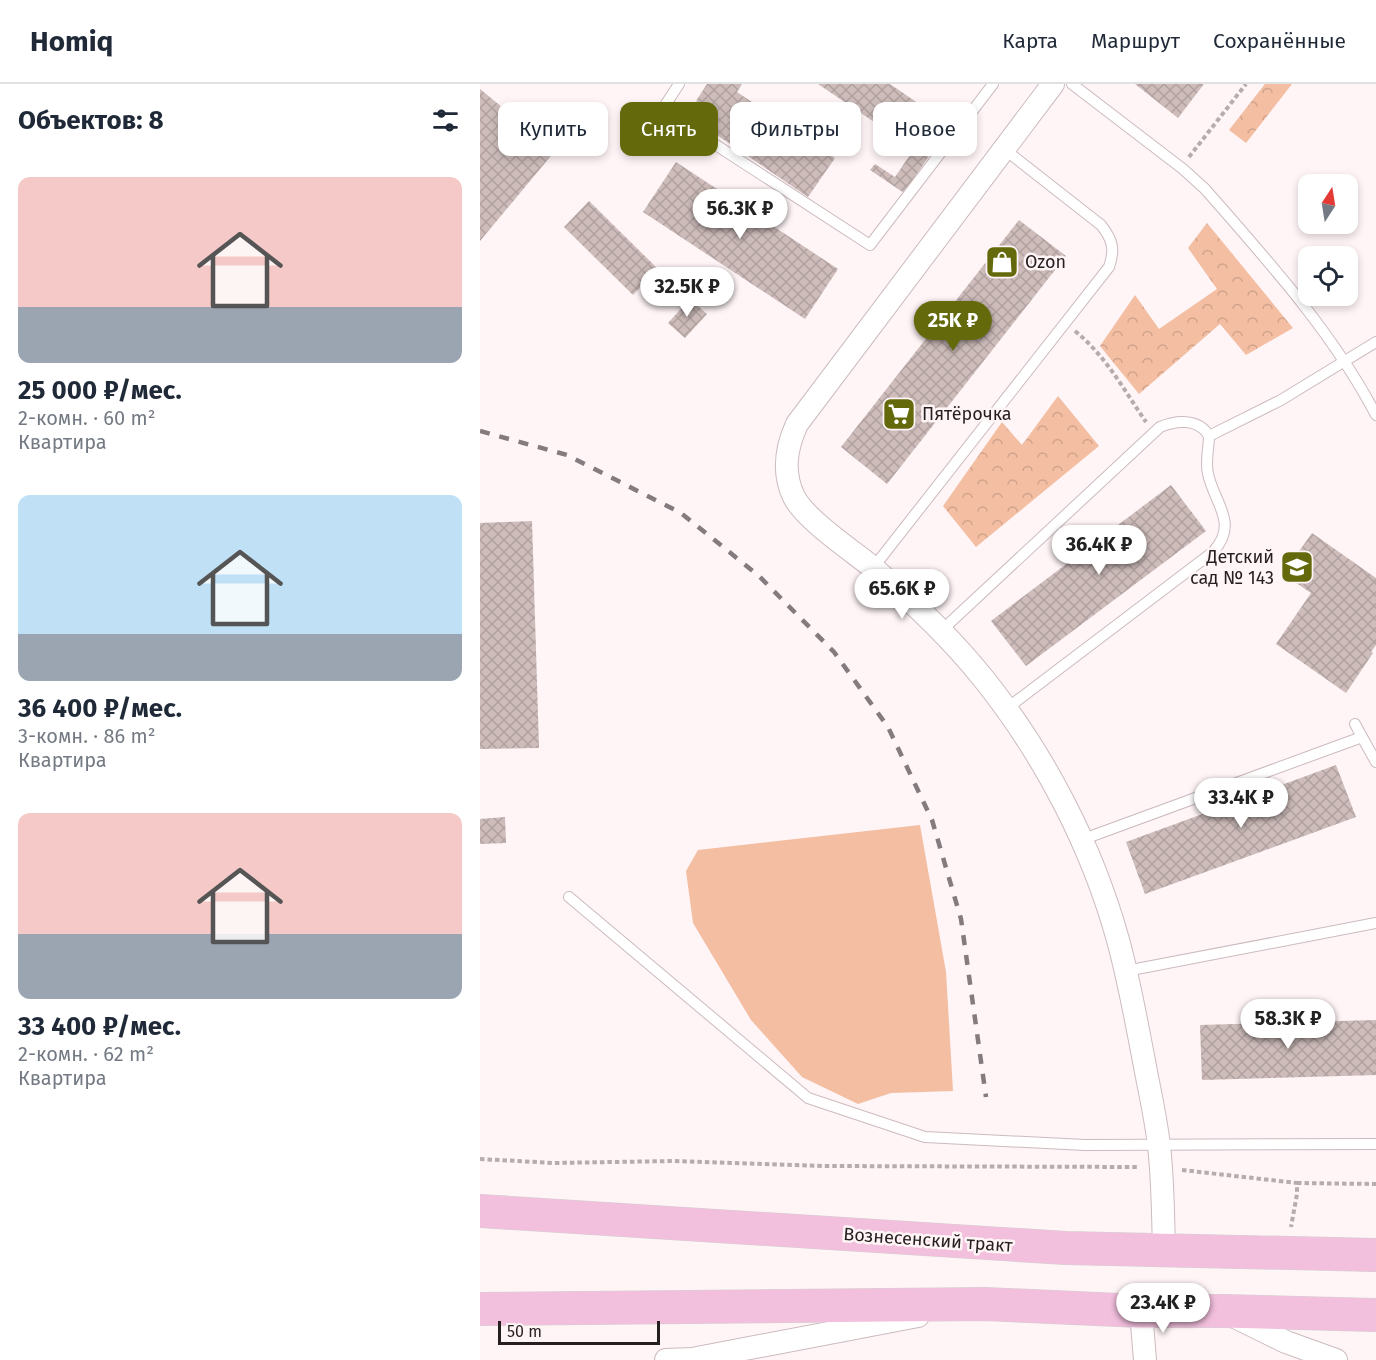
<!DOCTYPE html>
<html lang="ru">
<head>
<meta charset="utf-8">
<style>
	body { margin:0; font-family:"Fira Sans",sans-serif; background:#f2f2f3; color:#1f2937; height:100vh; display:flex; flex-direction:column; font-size:22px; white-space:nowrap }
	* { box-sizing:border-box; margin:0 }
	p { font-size:20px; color:#747a83 }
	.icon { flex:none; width:33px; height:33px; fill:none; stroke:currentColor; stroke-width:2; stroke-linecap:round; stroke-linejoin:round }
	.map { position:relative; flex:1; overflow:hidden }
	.details { display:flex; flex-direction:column; background:#fff; width:480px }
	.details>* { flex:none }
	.guide { position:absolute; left:18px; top:18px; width:570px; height:54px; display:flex; gap:12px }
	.needle { width:39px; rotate:12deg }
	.controls { position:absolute; left:818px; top:90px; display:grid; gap:12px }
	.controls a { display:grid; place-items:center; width:60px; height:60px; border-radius:12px; background:#fff; box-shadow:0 3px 9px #0003; font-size:30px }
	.scale { position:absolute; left:18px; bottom:15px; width:162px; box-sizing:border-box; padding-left:6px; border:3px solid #251f20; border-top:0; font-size:16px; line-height:21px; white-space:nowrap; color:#251f20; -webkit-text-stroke:4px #fff4f6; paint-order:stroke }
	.price { position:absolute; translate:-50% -51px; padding:0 14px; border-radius:21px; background:#fff; color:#222; font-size:20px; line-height:39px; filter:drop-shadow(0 2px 3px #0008) }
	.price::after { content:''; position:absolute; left:50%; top:36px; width:18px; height:14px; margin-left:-9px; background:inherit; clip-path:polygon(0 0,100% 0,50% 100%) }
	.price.on { background:#646a0b; color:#fff }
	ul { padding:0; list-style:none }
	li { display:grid; align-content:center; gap:12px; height:318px; padding:0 18px }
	li span { display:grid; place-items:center; height:186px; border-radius:12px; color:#555 }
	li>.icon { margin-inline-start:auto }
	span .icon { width:108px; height:108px; fill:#fffc; stroke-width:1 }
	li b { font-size:26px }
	h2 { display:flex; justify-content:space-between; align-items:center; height:72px; padding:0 18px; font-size:26px }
	.tag { padding:0 21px; border-radius:12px; background:#fff; box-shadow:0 3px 9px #0003; font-size:21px; line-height:54px }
	.tag.on { background:#646a0b; color:#fff }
	header { display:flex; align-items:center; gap:36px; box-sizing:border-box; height:84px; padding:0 30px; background:#fff; border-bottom:2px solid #e0e1e3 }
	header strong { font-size:28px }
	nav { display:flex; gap:33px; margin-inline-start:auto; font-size:21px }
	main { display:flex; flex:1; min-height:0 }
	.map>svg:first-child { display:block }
</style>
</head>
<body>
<header>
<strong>Homiq</strong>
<nav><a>Карта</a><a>Маршрут</a><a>Сохранённые</a></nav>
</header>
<main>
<section class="details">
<h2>Объектов: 8<svg class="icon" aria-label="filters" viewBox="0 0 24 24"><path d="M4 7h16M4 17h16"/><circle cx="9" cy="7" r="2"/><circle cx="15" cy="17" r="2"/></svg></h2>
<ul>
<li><span style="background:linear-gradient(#f6c9c9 70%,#9aa5b1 0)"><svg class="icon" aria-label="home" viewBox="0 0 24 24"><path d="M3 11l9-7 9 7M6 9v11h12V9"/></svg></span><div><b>25 000 ₽/мес.</b><p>2-комн. · 60 m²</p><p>Квартира</p></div></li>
<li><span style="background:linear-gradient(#bfe0f5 75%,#9aa5b1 0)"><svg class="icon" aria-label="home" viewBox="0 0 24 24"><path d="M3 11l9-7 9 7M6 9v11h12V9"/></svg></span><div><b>36 400 ₽/мес.</b><p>3-комн. · 86 m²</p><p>Квартира</p></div></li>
<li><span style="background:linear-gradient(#f6c9c9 65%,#9aa5b1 0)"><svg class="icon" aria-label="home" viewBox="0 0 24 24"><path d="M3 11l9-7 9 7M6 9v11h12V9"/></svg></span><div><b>33 400 ₽/мес.</b><p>2-комн. · 62 m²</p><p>Квартира</p></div></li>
</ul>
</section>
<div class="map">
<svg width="896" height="1276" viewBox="0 0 896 1276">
	<defs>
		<pattern id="park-crowns" width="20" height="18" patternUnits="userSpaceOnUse" patternTransform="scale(1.5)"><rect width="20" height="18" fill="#f3bea2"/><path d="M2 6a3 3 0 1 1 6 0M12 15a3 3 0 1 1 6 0" fill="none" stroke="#d0a38b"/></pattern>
		<pattern id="building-cross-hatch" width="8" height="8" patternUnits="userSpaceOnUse" patternTransform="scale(1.5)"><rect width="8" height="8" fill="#cdbcba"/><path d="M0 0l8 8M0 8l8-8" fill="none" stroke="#b0a1a0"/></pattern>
	</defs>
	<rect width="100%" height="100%" fill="#fff4f6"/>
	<polygon fill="#f3bea2" points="440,741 466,888 473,1007 411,1009 378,1020 322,993 271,936 213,839 206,787 218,766"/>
	<g fill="url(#park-crowns)">
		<polygon points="785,0 812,0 766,59 749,46"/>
		<polygon points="727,139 813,244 766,271 740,240 659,310 620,262 655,211 679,245 737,205 708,164"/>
		<polygon points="578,312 619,362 496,463 463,422 522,338 542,361"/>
	</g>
	<g fill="url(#building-cross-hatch)">
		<polygon points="227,0 262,0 257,8 355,74 328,113 231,47 227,53 214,45 228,25 216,17"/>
		<polygon points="338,0 410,0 470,41 424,109 390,86 395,80 415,93 434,65"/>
		<polygon points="655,0 724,0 698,34"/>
		<polygon points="0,5 75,67 0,157"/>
		<polygon points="196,78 358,185 325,235 163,128"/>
		<polygon points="109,117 178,185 153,211 84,143"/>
		<polygon points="539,136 586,172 407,400 361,363"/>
		<polygon points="210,215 227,230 205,254 188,239"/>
		<polygon points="691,401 726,447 546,582 511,537"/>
		<polygon points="52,437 59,664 0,665 0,439"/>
		<polygon points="832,449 896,494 896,561 891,568 893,569 866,609 796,560 831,509 803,490"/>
		<polygon points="856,681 876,733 665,810 646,758"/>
		<polygon points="25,733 26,759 0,760 0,735"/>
		<polygon points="896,936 896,991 722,996 720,941"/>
	</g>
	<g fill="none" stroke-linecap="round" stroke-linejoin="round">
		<g stroke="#ccbbbe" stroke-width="12">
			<g id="service">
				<polyline points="199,0 182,26 390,161 513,0"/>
				<path d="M592,0l111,85 22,20c62,71 127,142 171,226"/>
				<path d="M393,484l236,-301c6,-17 4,-27 -8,-42l-97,-76"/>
				<path d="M461,547l219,-204c16,-7 39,-9 49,9l72,-36 95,-58"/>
				<path d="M526,625l207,-157c26,-29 2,-47 -5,-78 -3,-13 1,-26 1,-38"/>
				<polyline points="875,640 882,653"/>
				<polyline points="601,756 882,653 896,678"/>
				<polyline points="89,813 328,1014 445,1053 605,1061 896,1060"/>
				<polyline points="646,887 896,839"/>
			</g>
		</g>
		<g stroke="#ccbbbe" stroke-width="24">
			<g id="minor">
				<path d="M573,0l-256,340c-11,24 -15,48 -3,73 12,23 56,52 78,70 40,34 78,70 111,111 61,76 109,168 135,262 11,40 18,80 26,121 5,28 12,57 15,85 4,34 4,70 5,105"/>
				<polyline points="661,1227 665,1276"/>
				<polyline points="753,1232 806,1258 856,1276"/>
				<polyline points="186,1276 212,1275 438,1232"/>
			</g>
		</g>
		<g stroke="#d3d2d2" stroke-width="34">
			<g id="primary">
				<polyline points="0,1127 586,1164 896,1171"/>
				<polyline points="0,1225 505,1220 661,1227 744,1227 896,1231"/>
			</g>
		</g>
		<g stroke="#b5acad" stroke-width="4" stroke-dasharray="4.5 3" stroke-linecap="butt">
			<polyline points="709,73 766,0"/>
			<path d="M595,247c31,25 49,59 71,91"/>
			<polyline points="0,1075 74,1079 194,1077 345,1082 659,1083"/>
			<polyline points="702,1086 817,1099 817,1110 811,1143"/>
			<polyline points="817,1099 896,1100"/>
		</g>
		<use href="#service" stroke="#fff" stroke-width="10"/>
		<use href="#minor" stroke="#fff" stroke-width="22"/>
		<use href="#primary" stroke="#f2bfdd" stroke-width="33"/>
		<polyline stroke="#837b7d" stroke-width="4.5" stroke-dasharray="10 10" stroke-linecap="butt" points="0,347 87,371 201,429 279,492 354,568 408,643 452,736 481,835 506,1013"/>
	</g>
	<defs>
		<g id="shop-square" transform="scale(1.725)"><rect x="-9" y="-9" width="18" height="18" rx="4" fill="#646a0b" stroke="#fff4f6"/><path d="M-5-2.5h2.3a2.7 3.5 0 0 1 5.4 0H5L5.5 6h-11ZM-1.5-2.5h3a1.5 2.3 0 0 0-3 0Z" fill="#fff"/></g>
		<g id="supermarket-square" transform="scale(1.725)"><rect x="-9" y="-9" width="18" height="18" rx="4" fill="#646a0b" stroke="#fff4f6"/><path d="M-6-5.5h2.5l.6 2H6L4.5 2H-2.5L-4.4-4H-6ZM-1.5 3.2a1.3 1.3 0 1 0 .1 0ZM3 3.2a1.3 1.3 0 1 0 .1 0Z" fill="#fff"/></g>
		<g id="school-square" transform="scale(1.725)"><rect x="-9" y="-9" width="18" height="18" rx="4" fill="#646a0b" stroke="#fff4f6"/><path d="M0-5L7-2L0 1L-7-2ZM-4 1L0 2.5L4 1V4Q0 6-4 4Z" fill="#fff"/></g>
	</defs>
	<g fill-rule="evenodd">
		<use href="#shop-square" x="522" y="178"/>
		<use href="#supermarket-square" x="419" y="330"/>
		<use href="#school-square" x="817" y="483"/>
	</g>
	<g text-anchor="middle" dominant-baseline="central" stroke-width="5" stroke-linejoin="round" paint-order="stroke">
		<g font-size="18" fill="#251f20" stroke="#fff4f6" text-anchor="start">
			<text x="545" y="178">Ozon</text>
			<text x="442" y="330">Пятёрочка</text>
			<text x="794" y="473" text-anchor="end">Детский<tspan x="794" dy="21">сад № 143</tspan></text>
		</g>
		<g font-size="18" fill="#251f20" stroke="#fff4f6">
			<text transform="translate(448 1156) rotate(4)">Вознесенский тракт</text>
		</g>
	</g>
</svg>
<div class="controls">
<a><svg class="needle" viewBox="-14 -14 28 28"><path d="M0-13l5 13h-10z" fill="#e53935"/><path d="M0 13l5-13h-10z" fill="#747a83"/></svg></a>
<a><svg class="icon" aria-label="locate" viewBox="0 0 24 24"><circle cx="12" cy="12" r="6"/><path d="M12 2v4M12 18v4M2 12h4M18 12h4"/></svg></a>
</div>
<div class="scale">50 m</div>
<b class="price" style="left:260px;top:156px">56.3K ₽</b>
<b class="price" style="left:207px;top:234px">32.5K ₽</b>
<b class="price on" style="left:473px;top:268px">25K ₽</b>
<b class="price" style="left:619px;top:492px">36.4K ₽</b>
<b class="price" style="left:422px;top:536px">65.6K ₽</b>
<b class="price" style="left:761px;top:745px">33.4K ₽</b>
<b class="price" style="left:808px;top:966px">58.3K ₽</b>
<b class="price" style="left:683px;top:1250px">23.4K ₽</b>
<div class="guide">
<a class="tag">Купить</a>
<a class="tag on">Снять</a>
<a class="tag">Фильтры</a>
<a class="tag">Новое</a>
</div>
</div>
</main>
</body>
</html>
